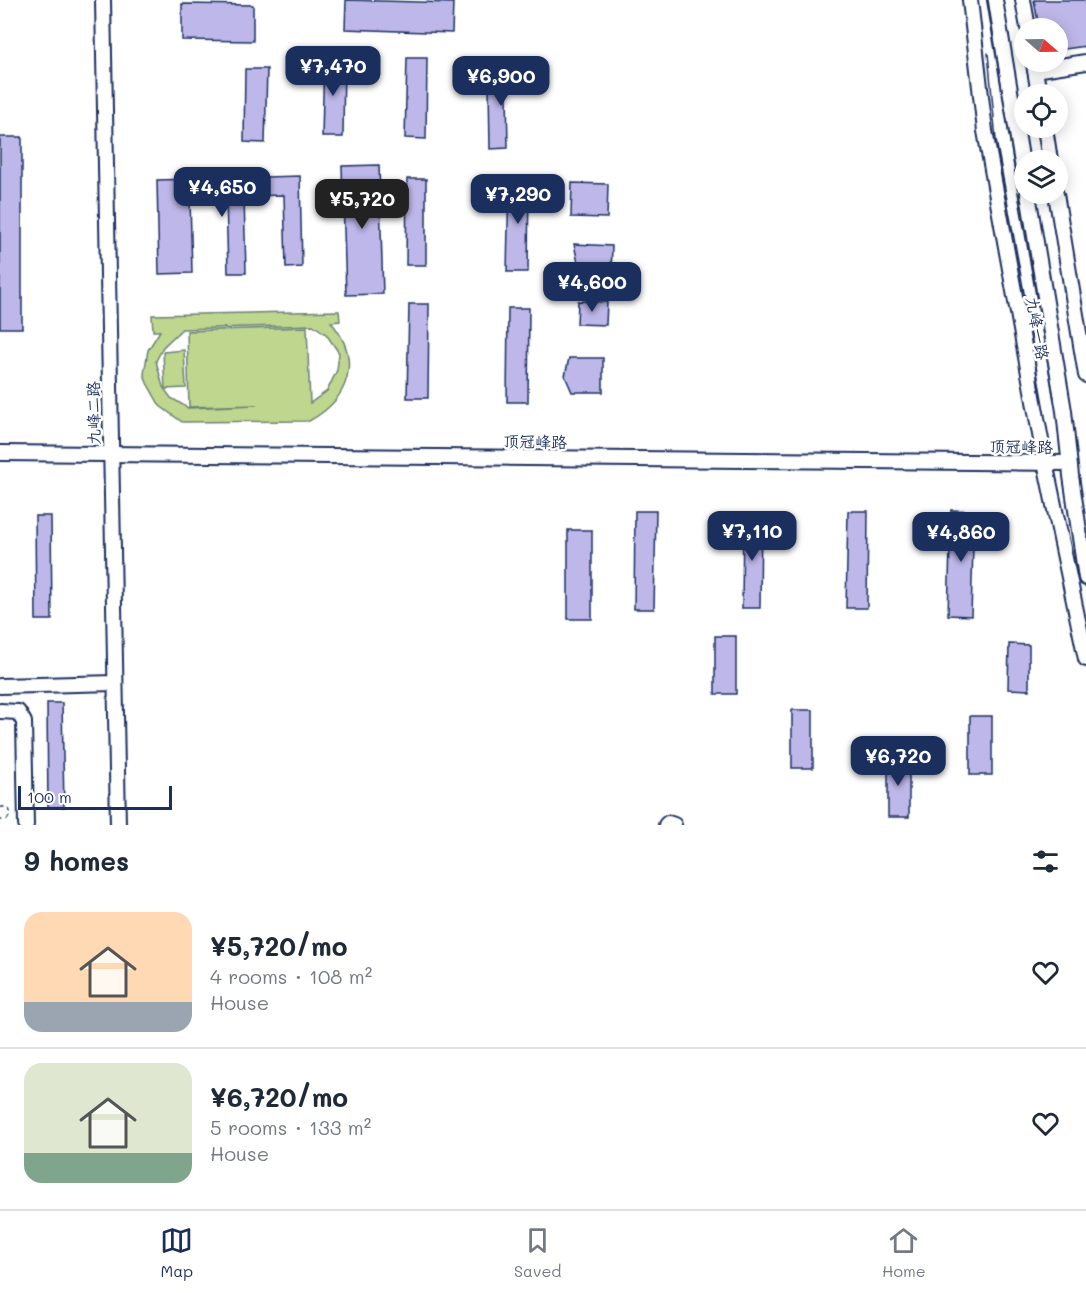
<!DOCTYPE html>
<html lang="en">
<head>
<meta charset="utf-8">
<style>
	body { margin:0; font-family:Mali,"LXGW WenKai TC",sans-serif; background:#f2f2f3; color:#1f2937; height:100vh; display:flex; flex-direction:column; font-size:22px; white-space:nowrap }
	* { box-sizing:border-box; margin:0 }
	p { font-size:20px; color:#747a83 }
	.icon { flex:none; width:33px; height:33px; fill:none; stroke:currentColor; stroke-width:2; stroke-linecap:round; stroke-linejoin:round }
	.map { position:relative; height:825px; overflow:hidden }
	.side { display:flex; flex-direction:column; background:#fff; flex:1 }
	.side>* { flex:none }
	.needle { width:39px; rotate:110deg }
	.fabs { position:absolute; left:1014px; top:18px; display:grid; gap:12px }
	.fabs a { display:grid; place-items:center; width:54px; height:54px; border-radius:50%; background:#fff; box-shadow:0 3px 15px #0003; font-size:30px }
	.scale { position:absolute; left:18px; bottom:15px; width:154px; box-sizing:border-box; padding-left:6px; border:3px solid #1b2f5e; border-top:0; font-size:16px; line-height:21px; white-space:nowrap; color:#1b2f5e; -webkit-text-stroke:4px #fff; paint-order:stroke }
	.price { position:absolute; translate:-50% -51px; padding:0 14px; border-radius:12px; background:#1b2f5e; color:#fff; font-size:20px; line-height:39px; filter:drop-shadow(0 2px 3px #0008) }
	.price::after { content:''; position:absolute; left:50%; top:36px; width:18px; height:14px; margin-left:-9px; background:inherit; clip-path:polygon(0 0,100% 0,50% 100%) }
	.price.selected { background:#222; color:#fff }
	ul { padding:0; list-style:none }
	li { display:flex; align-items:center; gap:18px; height:150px; padding:0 24px }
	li+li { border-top:2px solid #e0e1e3 }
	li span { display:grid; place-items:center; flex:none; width:168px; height:120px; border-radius:18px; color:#555 }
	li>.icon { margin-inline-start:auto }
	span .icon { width:72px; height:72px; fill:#fffc; stroke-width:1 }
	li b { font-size:26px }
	h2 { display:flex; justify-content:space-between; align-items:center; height:72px; padding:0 24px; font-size:26px }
	.dock { display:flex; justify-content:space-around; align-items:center; height:84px; border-top:2px solid #e0e1e3; background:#fff; font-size:16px; color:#747a83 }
	.dock a { display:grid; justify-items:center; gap:3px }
	.dock .selected { color:#1b2f5e }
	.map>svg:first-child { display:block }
</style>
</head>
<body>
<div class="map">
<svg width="1086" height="825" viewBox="0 0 1086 825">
	<rect width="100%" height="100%" fill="#fff"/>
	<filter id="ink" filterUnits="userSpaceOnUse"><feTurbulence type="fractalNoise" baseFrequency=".0167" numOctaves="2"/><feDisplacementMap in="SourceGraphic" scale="12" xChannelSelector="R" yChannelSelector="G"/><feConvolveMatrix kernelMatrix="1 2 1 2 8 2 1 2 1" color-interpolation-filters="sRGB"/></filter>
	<g filter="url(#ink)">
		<g fill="#bed68d" stroke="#6c8276" stroke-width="1.5" fill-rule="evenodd">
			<path d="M339,311l1,10 -9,1c31,37 19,77 -22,99l-127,1 -22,-16 -13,-23 -3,-9 4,-24 12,-19h-7l-1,-16zM313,325l13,9 13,19 -2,17 -10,21 -17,12 -3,-76 -120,4 2,76 68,-2 -69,3 -17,-10 -8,-11 -7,-26 7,-14 19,-18z"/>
			<polygon points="184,350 186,388 165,389 163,352"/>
		</g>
		<g fill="#beb7e9" stroke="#1b2f5e" stroke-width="1.5">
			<polygon points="346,0 453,3 452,33 345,29"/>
			<polygon points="1034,0 1086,0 1086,46 1058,50 1058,28 1039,28"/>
			<polygon points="182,4 253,5 253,41 182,40"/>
			<polygon points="324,56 344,56 343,137 322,137"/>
			<polygon points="407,58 427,58 426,139 405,138"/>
			<polygon points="507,63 521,73 507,92 508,148 490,149 489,87"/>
			<polygon points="245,69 267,69 265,143 244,142"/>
			<rect x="0" y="137" width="22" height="191"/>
			<polygon points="379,165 383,294 346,295 342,166"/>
			<polygon points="300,176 302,267 286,268 284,195 244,196 246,273 228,273 226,198 190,199 192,273 159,274 157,180"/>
			<polygon points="509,178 529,178 528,272 507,272"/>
			<polygon points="407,179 426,179 426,265 406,265"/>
			<polygon points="572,183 608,184 607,218 571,217"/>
			<polygon points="574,244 612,246 611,278 581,277"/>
			<polygon points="578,301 607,302 606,325 577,324"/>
			<polygon points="409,304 429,304 428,398 407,398"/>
			<polygon points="508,308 529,308 528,402 507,402"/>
			<polygon points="569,358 603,358 603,392 572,392 565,376"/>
			<polygon points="951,510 974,511 971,616 948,615"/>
			<polygon points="635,511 656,511 654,609 634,609"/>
			<polygon points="848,511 868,511 867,608 846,608"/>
			<polygon points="743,515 761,515 760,608 742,608"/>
			<polygon points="35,516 51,516 52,620 36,620"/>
			<rect x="568" y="530" width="24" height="89"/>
			<rect x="715" y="636" width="21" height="58"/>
			<polygon points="1009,644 1029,645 1029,690 1008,689"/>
			<polygon points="47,703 62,703 64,807 48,807"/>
			<rect x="792" y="710" width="21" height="58"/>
			<rect x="970" y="716" width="22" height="59"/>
			<rect x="888" y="758" width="21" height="59"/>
		</g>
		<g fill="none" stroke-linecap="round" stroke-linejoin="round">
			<g stroke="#1b2f5e" stroke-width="18">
				<g id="minor">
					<polyline points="103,0 118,825"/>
					<polyline points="970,0 985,131 1045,462 1086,659"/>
					<polyline points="995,0 1024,175"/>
					<polyline points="1023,0 1028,28"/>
					<polyline points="1034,64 1039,94"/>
					<polyline points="1035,70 1086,62"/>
					<polyline points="1045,128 1050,160"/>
					<polyline points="1028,194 1064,411 1071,476 1086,578"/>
					<polyline points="1056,194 1086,375"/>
					<polyline points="0,453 1069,463"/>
					<polyline points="0,686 115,683"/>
					<polyline points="0,711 18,712 24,722 26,825"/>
					<polyline points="666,825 668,823 674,825"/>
				</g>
			</g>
			<polyline stroke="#1b2f5e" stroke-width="1.5" stroke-dasharray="4.5 4.5" stroke-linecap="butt" points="0,807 7,807 11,813 7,820 0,820"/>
			<use href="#minor" stroke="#fff" stroke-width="14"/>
			<g stroke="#1b2f5e" stroke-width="1.5">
				<polyline points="988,0 1019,199 1054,398"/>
				<polyline points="988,53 996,140 1029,320 1039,391"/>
			</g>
		</g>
	</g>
	<g text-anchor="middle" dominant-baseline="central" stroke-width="5" stroke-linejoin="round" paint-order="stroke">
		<g font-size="16" fill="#1b2f5e" stroke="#fff">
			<text transform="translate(1038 328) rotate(80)">九峰一路</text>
			<text transform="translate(93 413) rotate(-91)">九峰二路</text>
			<text transform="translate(535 441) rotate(1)">顶冠峰路</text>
			<text transform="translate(1021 446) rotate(1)">顶冠峰路</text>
		</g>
	</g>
</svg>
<div class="fabs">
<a><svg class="needle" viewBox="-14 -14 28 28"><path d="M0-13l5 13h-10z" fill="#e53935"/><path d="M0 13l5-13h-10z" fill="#747a83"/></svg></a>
<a><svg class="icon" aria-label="locate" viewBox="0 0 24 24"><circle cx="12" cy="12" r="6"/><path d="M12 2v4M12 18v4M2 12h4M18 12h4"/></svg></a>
<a><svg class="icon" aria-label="layers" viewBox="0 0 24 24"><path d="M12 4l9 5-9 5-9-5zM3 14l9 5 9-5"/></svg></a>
</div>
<div class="scale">100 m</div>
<b class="price" style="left:333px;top:97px">¥7,470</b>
<b class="price" style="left:501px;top:107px">¥6,900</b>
<b class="price" style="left:222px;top:218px">¥4,650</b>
<b class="price" style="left:518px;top:225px">¥7,290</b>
<b class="price selected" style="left:362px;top:230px">¥5,720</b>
<b class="price" style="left:592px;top:313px">¥4,600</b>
<b class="price" style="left:752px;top:562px">¥7,110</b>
<b class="price" style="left:961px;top:563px">¥4,860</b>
<b class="price" style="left:898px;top:787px">¥6,720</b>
</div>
<section class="side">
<h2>9 homes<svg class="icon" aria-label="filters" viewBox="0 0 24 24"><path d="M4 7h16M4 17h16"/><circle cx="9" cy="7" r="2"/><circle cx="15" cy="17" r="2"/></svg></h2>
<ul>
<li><span style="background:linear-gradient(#ffd9b3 75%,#9aa5b1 0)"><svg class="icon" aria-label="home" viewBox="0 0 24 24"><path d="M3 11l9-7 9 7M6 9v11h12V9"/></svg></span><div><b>¥5,720/mo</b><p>4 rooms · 108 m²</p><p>House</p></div><svg class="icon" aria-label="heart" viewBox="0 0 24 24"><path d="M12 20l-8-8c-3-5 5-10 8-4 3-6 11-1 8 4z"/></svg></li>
<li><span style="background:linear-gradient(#dfe7d0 75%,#7fa58c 0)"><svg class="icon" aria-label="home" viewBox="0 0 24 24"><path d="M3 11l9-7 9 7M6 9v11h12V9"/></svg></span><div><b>¥6,720/mo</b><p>5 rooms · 133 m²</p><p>House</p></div><svg class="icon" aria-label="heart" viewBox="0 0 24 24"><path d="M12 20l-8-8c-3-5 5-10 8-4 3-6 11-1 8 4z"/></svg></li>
</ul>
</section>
<nav class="dock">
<a class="selected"><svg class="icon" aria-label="map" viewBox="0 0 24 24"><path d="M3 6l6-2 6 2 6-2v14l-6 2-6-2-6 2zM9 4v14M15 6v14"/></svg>Map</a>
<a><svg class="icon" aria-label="saved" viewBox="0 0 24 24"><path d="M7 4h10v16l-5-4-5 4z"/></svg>Saved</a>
<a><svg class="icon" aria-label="home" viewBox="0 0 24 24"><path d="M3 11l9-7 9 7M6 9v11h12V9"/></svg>Home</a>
</nav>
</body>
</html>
